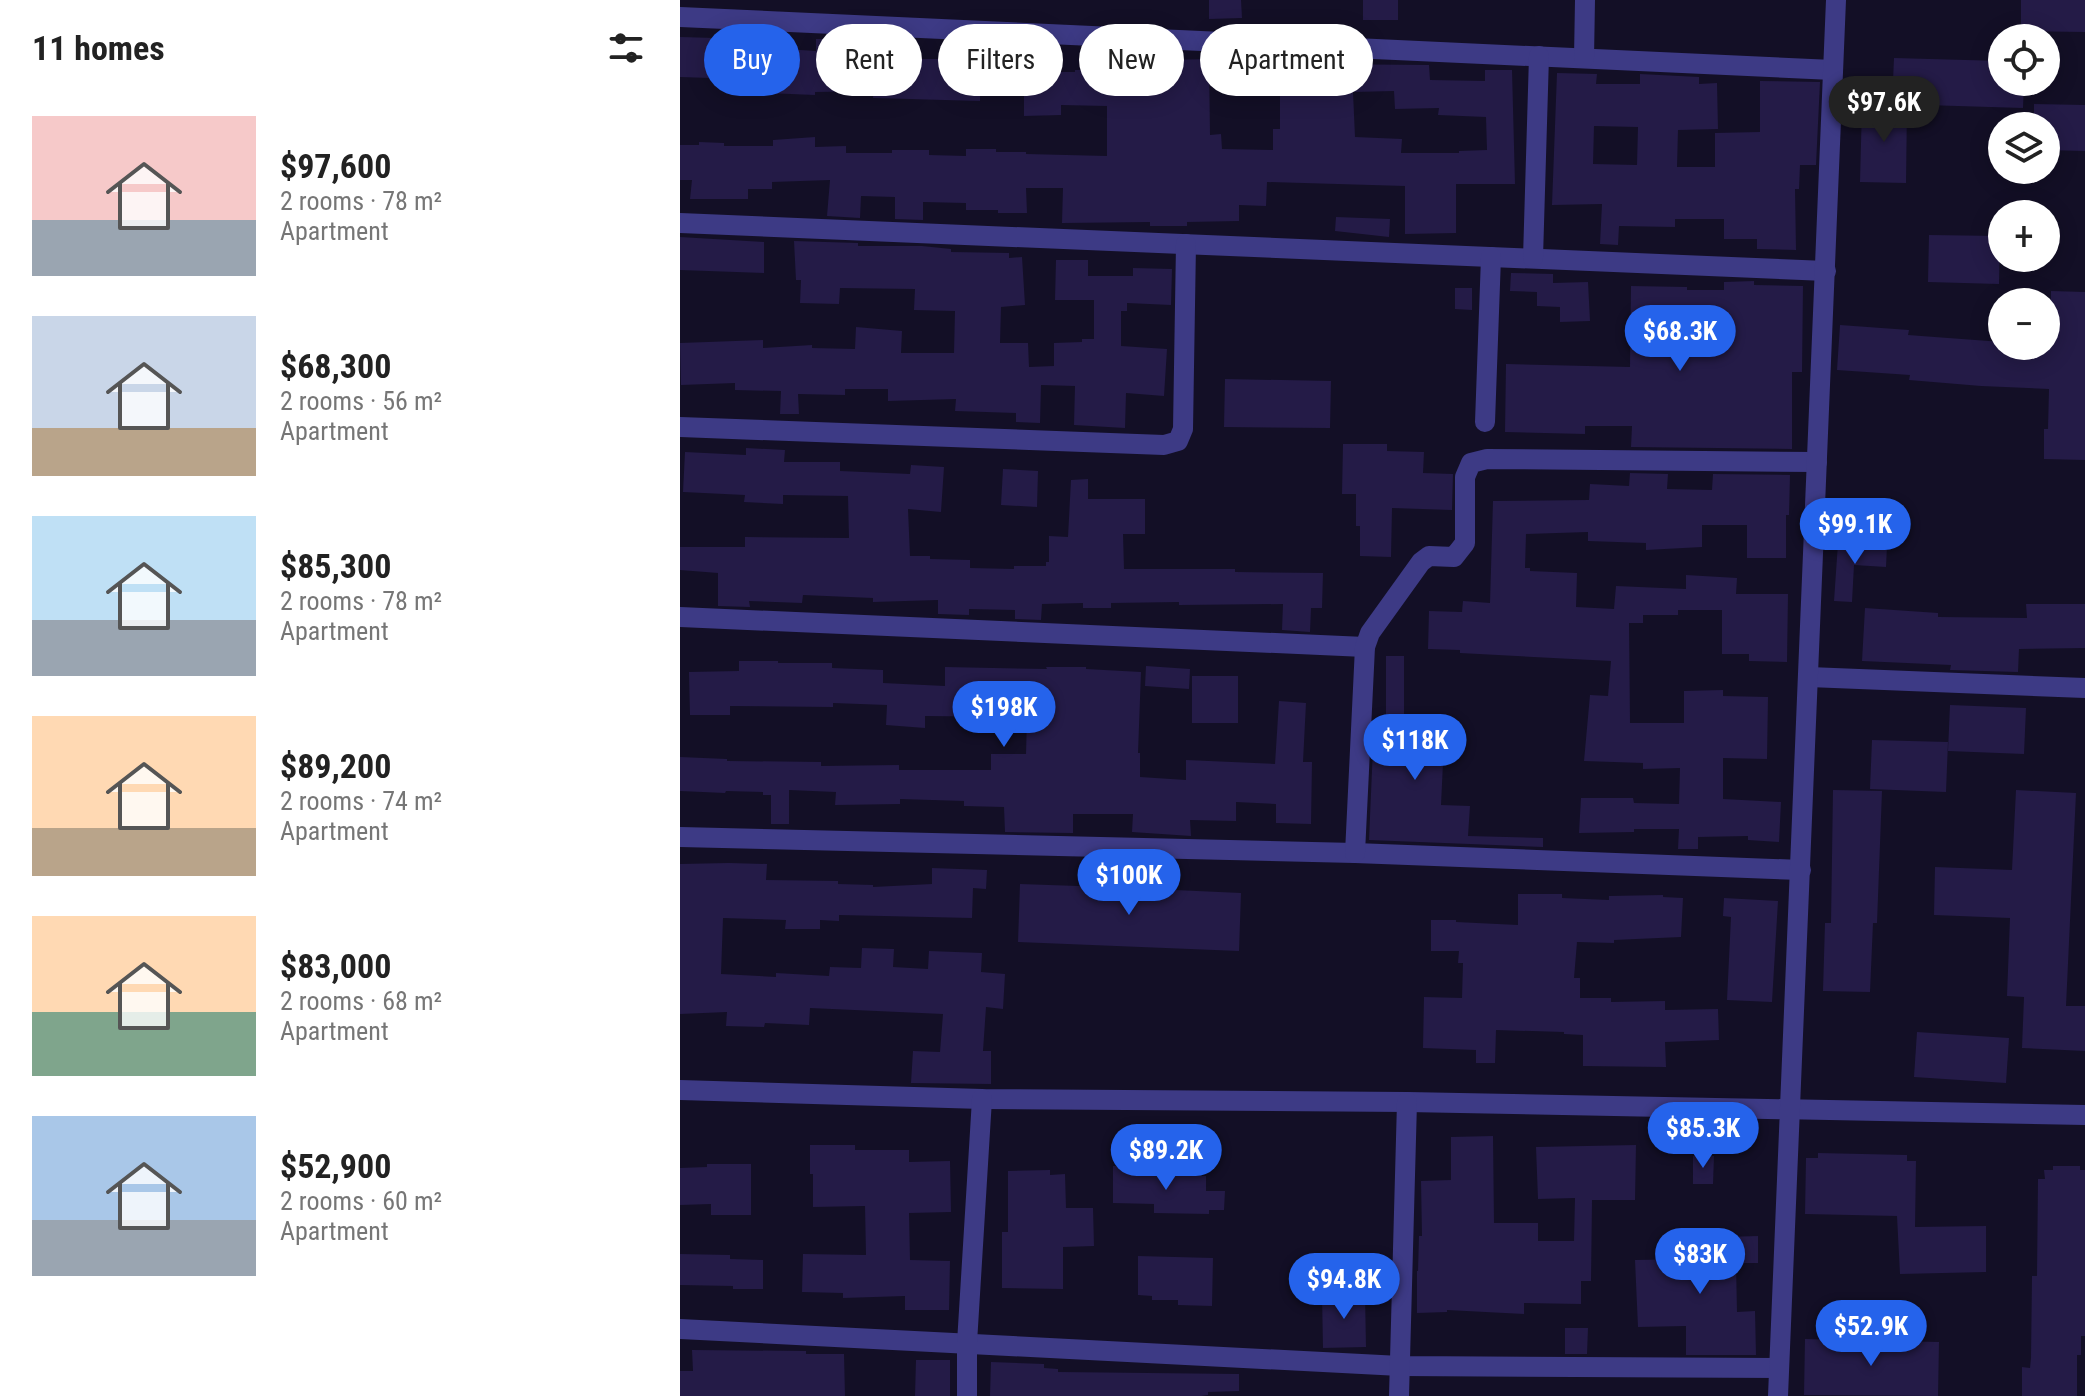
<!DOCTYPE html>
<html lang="en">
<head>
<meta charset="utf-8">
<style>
	body { margin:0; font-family:"Roboto Condensed",sans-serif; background:#f2f2f2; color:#222; height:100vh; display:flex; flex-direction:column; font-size:30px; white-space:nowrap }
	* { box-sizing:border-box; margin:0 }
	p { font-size:26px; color:#767676 }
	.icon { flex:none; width:44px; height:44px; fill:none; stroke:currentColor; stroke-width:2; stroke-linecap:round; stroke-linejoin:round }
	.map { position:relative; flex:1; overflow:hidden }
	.details { display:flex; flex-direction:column; background:#fff; width:680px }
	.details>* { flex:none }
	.top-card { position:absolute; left:24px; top:24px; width:760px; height:72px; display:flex; gap:16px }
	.fabs { position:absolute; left:1308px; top:24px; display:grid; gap:16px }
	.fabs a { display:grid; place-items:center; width:72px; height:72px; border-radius:50%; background:#fff; box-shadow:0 4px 20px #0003; font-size:40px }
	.price { position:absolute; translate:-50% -68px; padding:0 18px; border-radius:28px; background:#2563eb; color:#fff; font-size:26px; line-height:52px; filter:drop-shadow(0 2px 4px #0008) }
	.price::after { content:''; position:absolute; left:50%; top:48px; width:24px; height:18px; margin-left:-12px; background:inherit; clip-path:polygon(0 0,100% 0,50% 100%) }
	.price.on { background:#222; color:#fff }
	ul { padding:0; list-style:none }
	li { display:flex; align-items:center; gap:24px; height:200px; padding:0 32px }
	li span { display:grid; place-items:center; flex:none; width:224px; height:160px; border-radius:0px; color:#555 }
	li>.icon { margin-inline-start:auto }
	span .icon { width:96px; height:96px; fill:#fffc; stroke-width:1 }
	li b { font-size:34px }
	h2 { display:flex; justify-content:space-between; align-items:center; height:96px; padding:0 32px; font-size:34px }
	.chip { padding:0 28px; border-radius:36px; background:#fff; box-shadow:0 4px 20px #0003; font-size:28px; line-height:72px }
	.chip.on { background:#2563eb; color:#fff }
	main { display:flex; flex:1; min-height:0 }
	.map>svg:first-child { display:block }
</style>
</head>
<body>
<main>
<section class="details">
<h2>11 homes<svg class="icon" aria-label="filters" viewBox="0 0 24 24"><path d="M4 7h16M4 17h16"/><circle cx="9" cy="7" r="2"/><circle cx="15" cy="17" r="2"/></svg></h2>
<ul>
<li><span style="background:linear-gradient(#f6c9c9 65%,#9aa5b1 0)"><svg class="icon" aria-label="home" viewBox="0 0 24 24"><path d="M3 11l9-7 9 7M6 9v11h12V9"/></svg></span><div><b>$97,600</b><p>2 rooms · 78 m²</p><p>Apartment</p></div></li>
<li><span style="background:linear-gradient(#c9d6e8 70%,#b9a48a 0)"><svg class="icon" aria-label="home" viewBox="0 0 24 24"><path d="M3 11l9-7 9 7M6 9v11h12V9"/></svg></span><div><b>$68,300</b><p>2 rooms · 56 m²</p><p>Apartment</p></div></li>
<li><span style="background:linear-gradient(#bfe0f5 65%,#9aa5b1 0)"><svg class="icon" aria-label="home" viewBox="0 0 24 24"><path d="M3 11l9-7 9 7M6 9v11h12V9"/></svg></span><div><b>$85,300</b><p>2 rooms · 78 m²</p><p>Apartment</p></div></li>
<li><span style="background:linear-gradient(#ffd9b3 70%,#b9a48a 0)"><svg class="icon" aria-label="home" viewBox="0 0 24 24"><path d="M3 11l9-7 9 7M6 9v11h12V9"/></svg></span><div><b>$89,200</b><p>2 rooms · 74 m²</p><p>Apartment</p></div></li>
<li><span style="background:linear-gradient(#ffd9b3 60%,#7fa58c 0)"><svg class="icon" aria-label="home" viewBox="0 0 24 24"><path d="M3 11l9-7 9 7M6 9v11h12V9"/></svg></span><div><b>$83,000</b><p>2 rooms · 68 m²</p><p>Apartment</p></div></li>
<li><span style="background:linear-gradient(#a9c7e8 65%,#9aa5b1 0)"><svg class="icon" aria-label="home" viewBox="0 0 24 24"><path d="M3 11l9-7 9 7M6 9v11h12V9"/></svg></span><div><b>$52,900</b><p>2 rooms · 60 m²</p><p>Apartment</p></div></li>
</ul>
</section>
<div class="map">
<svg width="1405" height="1396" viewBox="0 0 1405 1396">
	<rect width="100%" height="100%" fill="#130f26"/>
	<g fill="#241b47" fill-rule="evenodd">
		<polygon points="529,0 561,0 562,18 529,19"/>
		<rect x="683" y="0" width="35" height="20"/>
		<polygon points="1341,0 1405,0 1405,32 1341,31"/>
		<polygon points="0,37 36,38 35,65 30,65 30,78 0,77"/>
		<polygon points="136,39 156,39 156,50 193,50 193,43 231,44 231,59 285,59 285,43 331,45 330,84 300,84 300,101 193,98 194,91 135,92 135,95 86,93 88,48 136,51"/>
		<path d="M445,56h45v4l39,-1 1,76 11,-1 1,15 51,1v-21h7v-67h29v2l120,1 1,15 55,1v-11h27l3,114h-59v49l-51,1v-48l-138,-4 -1,24 -27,-1v16l-52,1v4h-37v-4l-88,1 1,-35h-37l1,25h-29v-3h-32v-7l-43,-1v18l-28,-1v-22l-34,-1 -1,22 -33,-2 3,-36 -58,2v7h-24v10h-58l2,-19h-12v-35h19v-3l25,1v3h49v-6l42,-3v10l31,-1v7h46v-3h37v5l37,1v-7h30v3h30v2l81,2v-50l-46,-1v10l-37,1v-44h51v-2h16v-7h34zM714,91l1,18 44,-1 -1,7 48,2 1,33 -28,1v2h-58l1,-14 -47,-2 -2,-45z"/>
		<polygon points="1214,58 1322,61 1322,82 1344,82 1343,108 1212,104"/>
		<path d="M877,73l40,1 -1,10h44v-10l59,3v7l18,-1 1,46 -40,1 -1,37h38v-34l45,-1v-51l60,1 -4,83h-16l-1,24h-4l1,61 -39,-1v-10h-33v-20h-49v8l-56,-1 -1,19 -18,-1 2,-40 -50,1zM914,126l44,1 -1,38 -44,-1z"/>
		<polygon points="1354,104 1405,105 1405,151 1366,150 1366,126 1354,126"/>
		<polygon points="1182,105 1227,106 1226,183 1180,182"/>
		<polygon points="656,217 710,219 709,237 655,231"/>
		<polygon points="1249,235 1320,236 1319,284 1248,282"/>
		<polygon points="0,237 84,242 84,273 0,270"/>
		<polygon points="114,241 178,243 178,246 242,246 271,249 271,252 329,253 329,258 342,257 345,305 321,307 320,343 348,343 349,367 374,366 374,343 402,342 402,339 414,339 414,300 375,300 376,260 408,260 408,276 453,276 453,268 492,269 491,305 447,303 447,311 441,311 441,346 487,349 484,396 446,393 445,428 394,425 395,386 361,385 360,423 336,422 336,413 275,411 276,399 208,401 208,389 165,389 165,395 118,394 119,414 100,414 101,391 55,390 55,383 1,385 0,343 83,340 83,348 132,345 132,348 175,349 176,327 222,331 221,353 274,353 275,311 234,310 235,289 160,288 159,304 120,303 121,280 116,280"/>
		<polygon points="831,273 873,274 873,283 908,282 910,321 880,322 880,307 857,306 857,292 830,291"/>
		<polygon points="1074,281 1074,285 1123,286 1122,372 1112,372 1112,449 951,447 952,426 905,426 905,434 825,432 826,364 950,367 951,286 1007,287 1007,290 1044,290 1044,282"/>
		<polygon points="775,288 792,288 792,310 775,309"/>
		<polygon points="1371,291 1405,292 1405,460 1364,459 1364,429 1368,429 1369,389 1301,386 1229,380 1230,375 1157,370 1160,325 1229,330 1228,335 1322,342 1322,346 1370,346"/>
		<polygon points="545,379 651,381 650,428 544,427"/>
		<polygon points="663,444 707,444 707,451 744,452 743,473 773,474 772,510 712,508 711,557 680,556 680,526 676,526 676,494 662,494"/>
		<polygon points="66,448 105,450 104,462 160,462 160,471 230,474 231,465 264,467 261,512 228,509 230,556 250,556 250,559 290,560 290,568 334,569 334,566 366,566 366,562 369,562 369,536 388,537 391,480 408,479 408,499 465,499 465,534 443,534 444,569 555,569 555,572 643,573 642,608 631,608 630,632 602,630 603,604 499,605 499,602 431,603 431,608 403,608 403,603 362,604 361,620 335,619 335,610 289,609 289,615 258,614 258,600 193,602 193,598 123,595 122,603 69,601 70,607 38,606 38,573 0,570 0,547 65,547 65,537 169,538 168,496 103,495 103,504 64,502 65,495 3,492 5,452 66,455"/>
		<polygon points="323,469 358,471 357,507 321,505"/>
		<polygon points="950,473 988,474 987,489 1032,490 1033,474 1110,475 1109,515 1106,515 1106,558 1067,558 1067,525 1022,525 1022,547 966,550 966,543 908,541 908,532 846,534 845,568 850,568 850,571 897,573 896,607 934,609 936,586 1006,589 1006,575 1057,578 1056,594 1108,594 1107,662 1069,661 1069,654 1042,654 1042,610 998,610 998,615 963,615 963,623 949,623 950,723 1004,723 1004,691 1043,690 1043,696 1088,697 1087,759 1043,758 1043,799 1101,802 1099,842 1068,840 1068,836 1018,837 1018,849 998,849 999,829 954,829 954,832 899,833 901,798 953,798 954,803 999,804 1000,768 963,769 963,763 904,761 910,695 928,696 931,661 780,653 780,650 748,649 749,611 782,612 783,601 810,603 813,501 909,500 910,484 949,486"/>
		<polygon points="1158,543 1207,546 1206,567 1174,565 1172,602 1154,601"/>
		<polygon points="1346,604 1405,604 1405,648 1339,649 1338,672 1270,670 1271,665 1182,661 1185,608 1258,613 1258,617 1347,618"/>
		<polygon points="706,656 724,656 724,727 742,727 741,741 764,742 761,805 790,806 788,836 863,838 863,847 689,840 694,724 706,724"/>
		<polygon points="59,661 98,661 98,663 152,663 152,668 203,670 203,683 265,686 265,667 367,669 366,667 406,667 406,669 461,672 458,753 460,753 460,777 506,780 506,760 595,764 599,701 626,703 623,762 632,762 631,824 596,823 596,804 556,802 556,821 510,820 511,836 452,832 453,814 393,814 393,833 325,832 324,807 284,806 284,801 220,799 220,804 155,805 156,792 109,790 109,824 91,824 91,795 83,795 83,792 46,791 45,793 0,791 0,757 47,759 47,761 141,762 141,766 219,765 219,770 311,770 311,754 346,754 347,717 245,716 245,728 206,725 207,705 153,703 153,707 50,706 50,715 10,715 9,672 59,671"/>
		<polygon points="466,666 510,669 509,689 465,686"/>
		<rect x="512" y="676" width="46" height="47"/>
		<polygon points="1270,705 1346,708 1344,754 1268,751"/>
		<polygon points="1192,740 1268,742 1266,792 1190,789"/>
		<polygon points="1153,790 1202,791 1197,923 1193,923 1190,992 1143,991 1145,923 1151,923"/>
		<polygon points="1336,790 1396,793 1386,1006 1405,1006 1405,1051 1342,1048 1344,997 1327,996 1330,918 1254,915 1255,867 1332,870"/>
		<polygon points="49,863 87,864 86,880 158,881 158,884 193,885 193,887 252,884 252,868 307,870 306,889 293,888 292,918 159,915 159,921 140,920 140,929 105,929 106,920 43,918 41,974 96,977 96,973 149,976 150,967 181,968 182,948 214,949 213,967 248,969 249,951 302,953 301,972 325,974 323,1009 306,1007 303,1051 311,1051 311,1084 231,1083 233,1051 260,1052 263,1014 130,1008 129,1025 85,1023 84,1027 46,1026 47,1012 0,1014 0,864"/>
		<polygon points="427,883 473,885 473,889 561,893 559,951 338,942 340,884 427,887"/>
		<polygon points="838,894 882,894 882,898 929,900 929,896 983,895 983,897 1003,898 1001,937 934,940 934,943 897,942 894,978 900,978 900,998 931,998 931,1002 985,1001 985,1010 1038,1009 1039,1040 985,1042 986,1067 903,1066 903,1035 884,1034 884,1032 816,1030 815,1063 796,1063 796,1050 743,1048 744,997 782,998 783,963 778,963 779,951 751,951 751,920 776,920 776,922 838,925"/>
		<polygon points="1044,898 1098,901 1092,1002 1047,1000 1051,917 1043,916"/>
		<polygon points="1237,1032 1329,1038 1326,1083 1234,1077"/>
		<polygon points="813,1136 814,1223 858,1223 858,1241 894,1241 895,1198 858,1199 856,1147 956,1145 955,1200 912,1200 911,1281 901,1281 901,1304 844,1303 844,1314 767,1310 767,1312 737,1313 737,1271 738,1271 739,1236 742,1236 741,1181 771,1180 771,1137"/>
		<polygon points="130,1145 175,1145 175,1150 229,1150 229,1162 270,1161 271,1212 229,1213 230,1260 270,1261 269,1310 225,1310 225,1296 163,1298 163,1293 122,1292 123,1254 186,1255 185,1206 133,1207 133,1174 130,1174"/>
		<polygon points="1138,1153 1227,1155 1227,1161 1236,1161 1235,1227 1306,1226 1306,1272 1220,1274 1217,1216 1125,1214 1126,1158 1138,1158"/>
		<polygon points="1013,1156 1034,1156 1033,1184 1013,1184"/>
		<polygon points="27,1164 71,1164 71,1215 31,1215 31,1204 0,1205 0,1168 27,1167"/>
		<polygon points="433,1166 456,1166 456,1175 526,1176 526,1191 545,1191 544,1210 529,1210 529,1214 474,1213 474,1204 433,1203"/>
		<polygon points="1373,1166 1400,1166 1400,1170 1405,1170 1405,1336 1401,1336 1401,1355 1397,1355 1397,1396 1342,1396 1342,1367 1350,1368 1351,1358 1352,1276 1357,1276 1358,1179 1365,1179 1364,1170 1373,1170"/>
		<polygon points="370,1170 370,1175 385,1174 386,1208 413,1208 414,1246 383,1247 383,1289 322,1288 322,1232 328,1232 328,1171"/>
		<polygon points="1078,1236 1078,1263 1056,1263 1057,1312 1075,1311 1076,1355 1006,1355 1006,1326 958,1327 955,1260 1012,1259 1012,1238"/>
		<polygon points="0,1254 50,1255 50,1259 83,1260 83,1289 53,1289 53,1286 0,1285"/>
		<polygon points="458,1256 533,1258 532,1306 498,1305 498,1300 472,1300 472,1296 458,1295"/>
		<polygon points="685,1294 686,1347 643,1348 642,1295"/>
		<polygon points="885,1328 908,1328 907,1354 885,1354"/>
		<polygon points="1125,1339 1259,1342 1258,1396 1124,1395"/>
		<polygon points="12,1350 126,1351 126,1354 164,1354 165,1396 0,1396 0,1371 13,1371"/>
		<polygon points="236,1360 270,1360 270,1396 235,1396"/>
		<polygon points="311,1362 364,1364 364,1368 378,1369 378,1372 559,1374 559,1391 528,1392 528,1395 521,1396 310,1396"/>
	</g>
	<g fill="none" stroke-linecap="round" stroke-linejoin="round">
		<g stroke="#3d3a85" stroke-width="20">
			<polyline points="0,17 1153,70"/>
			<polyline points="904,58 905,0"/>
			<polyline points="0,223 1146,271"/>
			<polyline points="853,258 859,56"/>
			<polyline points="805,422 811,257"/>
			<polyline points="0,427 484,445 498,441 503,429 506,244"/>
			<polyline points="0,617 685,647"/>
			<polyline points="1129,677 1405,688"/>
			<polyline points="0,837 675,853 1121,870"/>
			<polyline points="675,853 685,647 690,633 741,562 749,556 774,557 785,543 785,477 791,463 807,459 1137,462"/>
			<polyline points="0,1090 302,1099 727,1102 1405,1115"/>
			<polyline points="0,1329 720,1366 1099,1368"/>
			<polyline points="287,1396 287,1343 302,1099"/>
			<polyline points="719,1396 727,1102"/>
			<polyline points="1098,1396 1156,0"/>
		</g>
	</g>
</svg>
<div class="fabs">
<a><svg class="icon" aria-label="locate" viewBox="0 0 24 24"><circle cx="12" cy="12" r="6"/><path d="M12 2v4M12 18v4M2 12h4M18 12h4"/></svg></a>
<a><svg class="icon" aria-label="layers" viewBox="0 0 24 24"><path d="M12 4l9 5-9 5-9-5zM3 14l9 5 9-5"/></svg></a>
<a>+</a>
<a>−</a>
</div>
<b class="price on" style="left:1204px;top:144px">$97.6K</b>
<b class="price" style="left:1000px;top:373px">$68.3K</b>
<b class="price" style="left:1175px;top:566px">$99.1K</b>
<b class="price" style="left:324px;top:749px">$198K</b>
<b class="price" style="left:735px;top:782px">$118K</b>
<b class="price" style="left:449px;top:917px">$100K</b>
<b class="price" style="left:1023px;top:1170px">$85.3K</b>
<b class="price" style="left:486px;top:1192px">$89.2K</b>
<b class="price" style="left:1020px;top:1296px">$83K</b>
<b class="price" style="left:664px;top:1321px">$94.8K</b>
<b class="price" style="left:1191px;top:1368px">$52.9K</b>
<div class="top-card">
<a class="chip on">Buy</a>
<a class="chip">Rent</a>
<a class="chip">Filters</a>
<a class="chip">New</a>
<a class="chip">Apartment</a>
</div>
</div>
</main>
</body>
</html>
